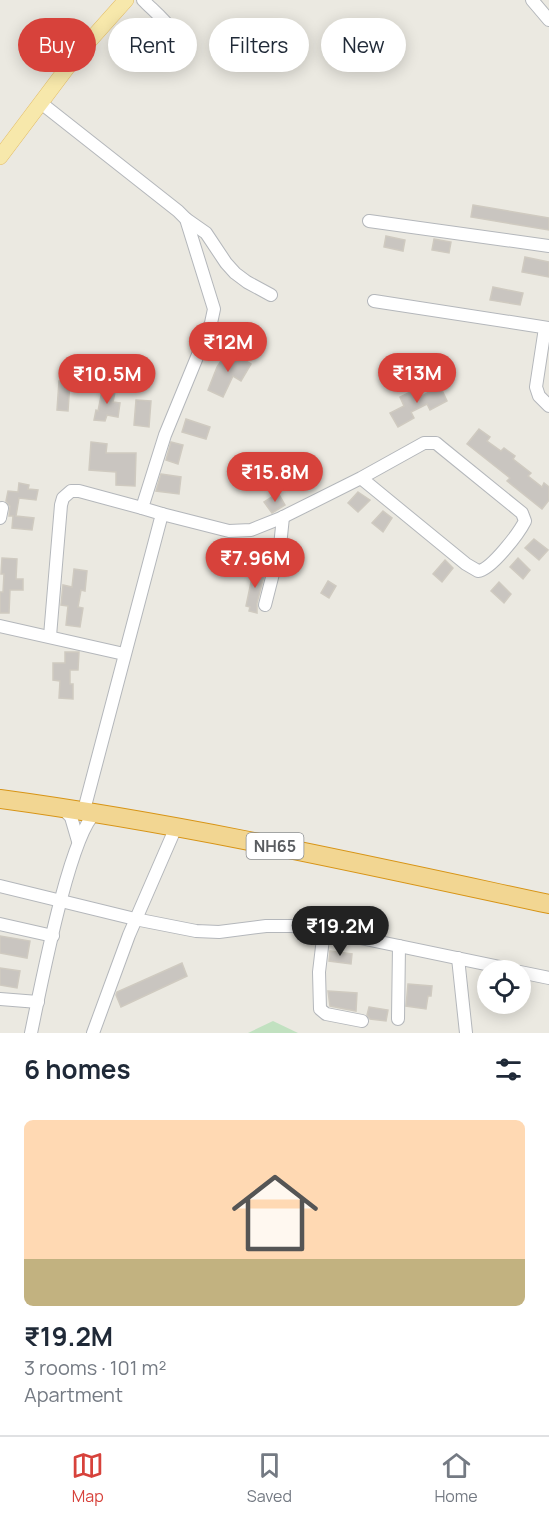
<!DOCTYPE html>
<html lang="en">
<head>
<meta charset="utf-8">
<style>
	body { margin:0; font-family:Manrope,sans-serif; background:#f6f6f7; color:#1f2937; height:100vh; display:flex; flex-direction:column; font-size:22px; white-space:nowrap }
	* { box-sizing:border-box; margin:0 }
	p { font-size:20px; color:#747a83 }
	.icon { flex:none; width:33px; height:33px; fill:none; stroke:currentColor; stroke-width:2; stroke-linecap:round; stroke-linejoin:round }
	.map { position:relative; height:1033px; overflow:hidden }
	.panel { display:flex; flex-direction:column; background:#fff; flex:1 }
	.panel>* { flex:none }
	.banner { position:absolute; left:18px; top:18px; width:513px; height:54px; display:flex; gap:12px }
	.fabs { position:absolute; left:477px; top:960px; display:grid; gap:12px }
	.fabs a { display:grid; place-items:center; width:54px; height:54px; border-radius:50%; background:#fff; box-shadow:0 3px 15px #0003; font-size:30px }
	.price { position:absolute; translate:-50% -51px; padding:0 14px; border-radius:21px; background:#d7423b; color:#fff; font-size:20px; line-height:39px; filter:drop-shadow(0 2px 3px #0008) }
	.price::after { content:''; position:absolute; left:50%; top:36px; width:18px; height:14px; margin-left:-9px; background:inherit; clip-path:polygon(0 0,100% 0,50% 100%) }
	.price.selected { background:#222; color:#fff }
	ul { padding:0; list-style:none }
	li { display:grid; align-content:center; gap:12px; height:318px; padding:0 24px }
	li+li { border-top:2px solid #e0e1e3 }
	li span { display:grid; place-items:center; height:186px; border-radius:9px; color:#555 }
	li>.icon { margin-inline-start:auto }
	span .icon { width:108px; height:108px; fill:#fffc; stroke-width:1 }
	li b { font-size:26px }
	h2 { display:flex; justify-content:space-between; align-items:center; height:72px; padding:0 24px; font-size:26px }
	.pill { padding:0 21px; border-radius:27px; background:#fff; box-shadow:0 3px 15px #0003; font-size:21px; line-height:54px }
	.pill.selected { background:#d7423b; color:#fff }
	.dock { display:flex; justify-content:space-around; align-items:center; height:84px; border-top:2px solid #e0e1e3; background:#fff; font-size:16px; color:#747a83 }
	.dock a { display:grid; justify-items:center; gap:3px }
	.dock .selected { color:#d7423b }
	.map>svg:first-child { display:block }
</style>
</head>
<body>
<div class="map">
<svg width="549" height="1033" viewBox="0 0 549 1033">
	<rect width="100%" height="100%" fill="#ebe9e1"/>
	<polygon fill="#c1e1c0" points="273,1021 298,1033 248,1033"/>
	<g fill="#c9c5c0" stroke="#cfcac0" stroke-width="1.5">
		<polygon points="473,205 549,218 549,230 471,217"/>
		<polygon points="386,236 405,240 403,251 384,247"/>
		<polygon points="434,239 451,242 449,253 432,250"/>
		<polygon points="525,257 549,262 549,277 522,272"/>
		<polygon points="493,287 523,293 520,305 490,300"/>
		<polygon points="228,350 251,364 241,381 233,376 223,397 208,390 217,367"/>
		<polygon points="59,381 70,381 68,411 57,410"/>
		<polygon points="108,386 116,387 113,402 120,403 118,417 107,415 105,421 94,420 96,410 98,411 102,391 107,391"/>
		<polygon points="440,386 447,401 430,410 427,404 411,412 414,418 398,427 390,413 404,406 400,397 418,388 422,396"/>
		<polygon points="136,400 151,401 149,427 134,425"/>
		<polygon points="186,419 210,427 206,439 182,432"/>
		<polygon points="479,429 490,437 487,441 501,451 504,448 515,456 513,459 531,473 528,476 542,487 544,483 549,487 549,500 542,509 507,481 510,478 467,444"/>
		<polygon points="91,442 107,444 106,453 136,453 135,486 116,485 116,472 89,470"/>
		<polygon points="171,442 183,445 178,464 166,460"/>
		<polygon points="301,460 308,470 274,490 268,479"/>
		<polygon points="161,474 181,477 179,494 156,491"/>
		<polygon points="19,483 29,485 28,489 38,490 36,500 19,498 16,516 34,518 32,530 12,528 13,516 9,516 10,506 6,501 8,491 18,492"/>
		<polygon points="358,492 370,500 358,512 348,503"/>
		<polygon points="278,493 285,505 272,513 264,502"/>
		<polygon points="383,511 392,518 383,532 372,523"/>
		<polygon points="534,539 548,550 539,560 525,548"/>
		<polygon points="2,558 17,559 16,579 23,579 23,590 10,590 9,613 0,613 0,592 3,592 4,574 1,574"/>
		<polygon points="518,558 530,570 523,579 510,567"/>
		<polygon points="445,560 453,568 442,582 433,574"/>
		<polygon points="259,567 266,568 257,603 257,613 249,611 250,607 246,606 254,568 259,569"/>
		<polygon points="74,569 87,571 85,591 81,590 78,607 83,608 80,627 66,625 68,606 61,605 63,585 72,587"/>
		<polygon points="328,581 336,586 329,598 321,593"/>
		<polygon points="499,582 511,594 504,603 491,591"/>
		<polygon points="65,652 79,652 78,670 70,670 70,684 73,684 73,699 59,698 60,681 53,680 53,663 65,663"/>
		<polygon points="0,936 30,941 27,958 0,953"/>
		<polygon points="330,951 352,954 351,964 329,961"/>
		<polygon points="182,963 187,976 121,1007 116,995 117,992"/>
		<polygon points="0,968 20,971 17,988 0,985"/>
		<polygon points="408,984 432,986 431,996 428,996 426,1009 406,1006"/>
		<polygon points="328,991 357,993 356,1011 330,1006"/>
		<polygon points="369,1007 388,1010 386,1021 370,1019 367,1015"/>
	</g>
	<g fill="none" stroke-linecap="round" stroke-linejoin="round">
		<g stroke="#b4b7bb" stroke-width="14">
			<g id="minor">
				<path d="M143,0c13,14 45,36 32,58l-27,3"/>
				<polyline points="532,0 549,20"/>
				<polyline points="41,103 178,211 186,219 214,309 211,323 165,435 142,508 162,514 84,810"/>
				<polyline points="186,219 206,233 226,263 235,273 247,282 271,295"/>
				<polyline points="369,221 549,246"/>
				<polyline points="374,301 549,328"/>
				<polyline points="545,328 536,387 539,396 549,406"/>
				<path d="M162,514l67,17 22,-1 30,-12 80,-40 63,-35h12l6,5 80,65 3,8c-6,12 -34,49 -47,50l-12,-7 -105,-86"/>
				<polyline points="0,518 2,508"/>
				<polyline points="265,605 280,546 283,517"/>
				<polyline points="0,626 124,654"/>
				<polyline points="50,636 61,505 63,498 71,491 79,491 142,508"/>
				<polyline points="62,808 71,817 78,841"/>
				<polyline points="0,886 135,919 196,931 219,932 266,926 303,926 514,970"/>
				<polyline points="0,924 53,936"/>
				<polyline points="324,930 319,972 320,1009 326,1014 362,1021"/>
				<polyline points="458,958 466,1033"/>
				<polyline points="520,972 549,978"/>
				<polyline points="0,999 38,1002"/>
				<polyline points="398,1019 399,946"/>
				<path d="M31,1033c9,-42 38,-198 65,-221"/>
				<polyline points="93,1033 129,935 176,827"/>
			</g>
		</g>
		<g stroke="#e3bb63" stroke-width="16">
			<polyline id="major" points="0,157 76,56 126,0"/>
		</g>
		<g stroke="#d79416" stroke-width="20">
			<path id="highway" d="M0,799c185,25 367,66 549,105"/>
		</g>
		<use href="#minor" stroke="#fff" stroke-width="12"/>
		<use href="#major" stroke="#f7e8ab" stroke-width="15"/>
		<use href="#highway" stroke="#f2d692" stroke-width="18"/>
	</g>
	<g text-anchor="middle" dominant-baseline="central" stroke-width="4.5" stroke-linejoin="round" paint-order="stroke">
		<rect fill="#fff" stroke="#8c8e90" stroke-width="1.5" x="246.5" y="833" width="57" height="26" rx="4.5"/>
		<g font-size="16" font-weight="bold" fill="#5a5d61">
			<text x="275" y="846">NH65</text>
		</g>
	</g>
</svg>
<div class="fabs">
<a><svg class="icon" aria-label="locate" viewBox="0 0 24 24"><circle cx="12" cy="12" r="6"/><path d="M12 2v4M12 18v4M2 12h4M18 12h4"/></svg></a>
</div>
<b class="price" style="left:228px;top:373px">₹12M</b>
<b class="price" style="left:417px;top:404px">₹13M</b>
<b class="price" style="left:107px;top:405px">₹10.5M</b>
<b class="price" style="left:275px;top:503px">₹15.8M</b>
<b class="price" style="left:255px;top:589px">₹7.96M</b>
<b class="price selected" style="left:340px;top:957px">₹19.2M</b>
<div class="banner">
<a class="pill selected">Buy</a>
<a class="pill">Rent</a>
<a class="pill">Filters</a>
<a class="pill">New</a>
</div>
</div>
<section class="panel">
<h2>6 homes<svg class="icon" aria-label="filters" viewBox="0 0 24 24"><path d="M4 7h16M4 17h16"/><circle cx="9" cy="7" r="2"/><circle cx="15" cy="17" r="2"/></svg></h2>
<ul>
<li><span style="background:linear-gradient(#ffd9b3 75%,#c2b280 0)"><svg class="icon" aria-label="home" viewBox="0 0 24 24"><path d="M3 11l9-7 9 7M6 9v11h12V9"/></svg></span><div><b>₹19.2M</b><p>3 rooms · 101 m²</p><p>Apartment</p></div></li>
</ul>
</section>
<nav class="dock">
<a class="selected"><svg class="icon" aria-label="map" viewBox="0 0 24 24"><path d="M3 6l6-2 6 2 6-2v14l-6 2-6-2-6 2zM9 4v14M15 6v14"/></svg>Map</a>
<a><svg class="icon" aria-label="saved" viewBox="0 0 24 24"><path d="M7 4h10v16l-5-4-5 4z"/></svg>Saved</a>
<a><svg class="icon" aria-label="home" viewBox="0 0 24 24"><path d="M3 11l9-7 9 7M6 9v11h12V9"/></svg>Home</a>
</nav>
</body>
</html>
